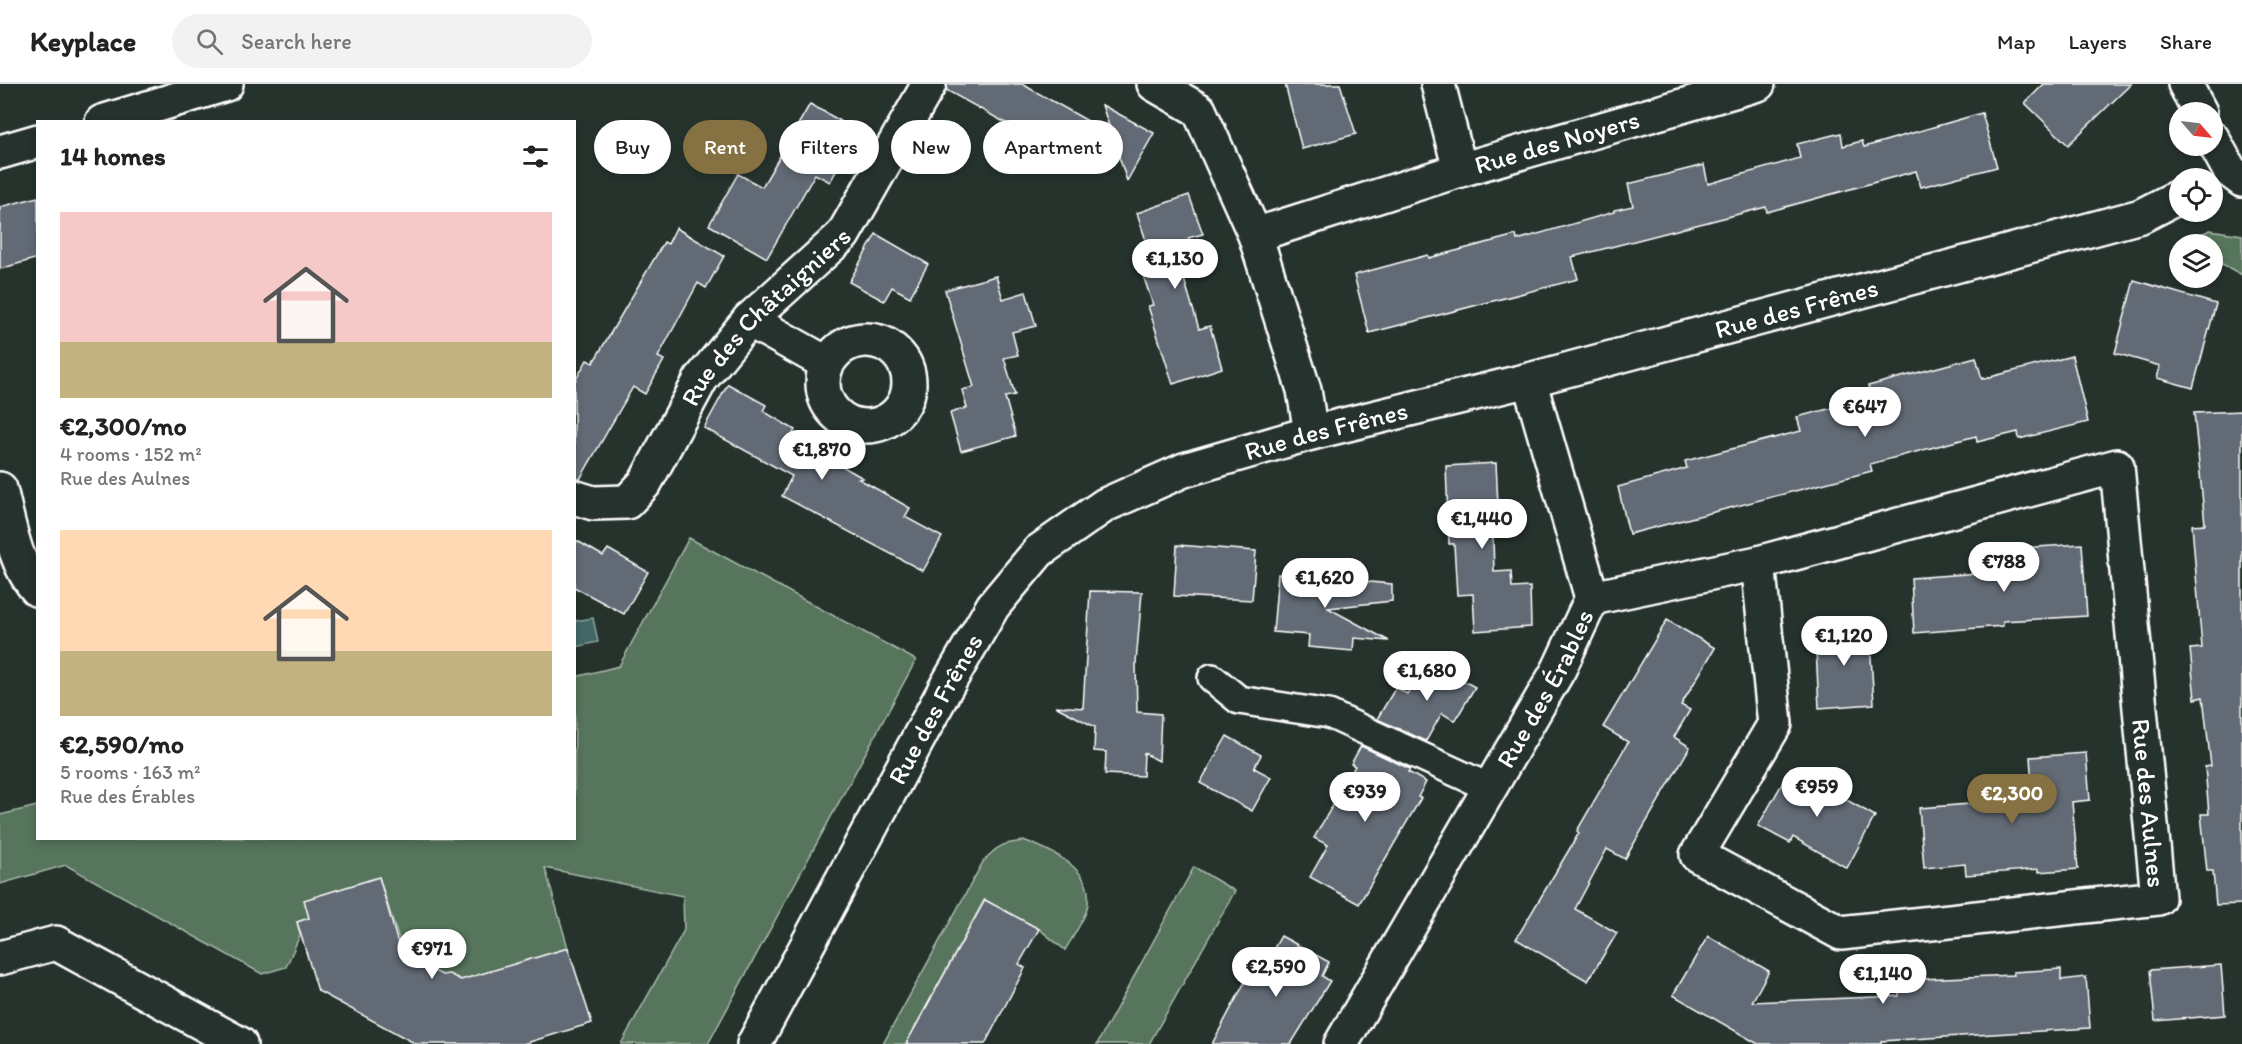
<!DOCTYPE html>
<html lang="en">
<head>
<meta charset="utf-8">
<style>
	body { margin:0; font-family:Itim,sans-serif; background:#f2f2f2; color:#222; height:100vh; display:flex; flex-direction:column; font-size:22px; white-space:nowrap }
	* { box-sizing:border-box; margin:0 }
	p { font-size:20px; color:#767676 }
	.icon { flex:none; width:33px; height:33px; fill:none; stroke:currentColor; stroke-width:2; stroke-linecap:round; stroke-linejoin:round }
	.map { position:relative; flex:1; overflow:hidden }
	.side { position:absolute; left:36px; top:36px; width:540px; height:720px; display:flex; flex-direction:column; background:#fff; border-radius:0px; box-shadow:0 3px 9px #0003 }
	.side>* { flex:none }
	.hud { position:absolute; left:594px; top:36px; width:570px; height:54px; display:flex; gap:12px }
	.needle { width:39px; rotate:118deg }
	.tools { position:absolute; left:2169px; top:18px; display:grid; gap:12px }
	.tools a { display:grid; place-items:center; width:54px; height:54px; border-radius:50%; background:#fff; box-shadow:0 3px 9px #0003; font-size:30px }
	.price { position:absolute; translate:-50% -51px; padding:0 14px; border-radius:21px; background:#fff; color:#222; font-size:20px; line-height:39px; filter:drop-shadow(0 2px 3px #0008) }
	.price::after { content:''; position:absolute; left:50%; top:36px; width:18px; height:14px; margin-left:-9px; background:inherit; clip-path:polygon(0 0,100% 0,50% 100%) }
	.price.on { background:#857141; color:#fff }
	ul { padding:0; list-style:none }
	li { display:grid; align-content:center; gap:12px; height:318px; padding:0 24px }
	li span { display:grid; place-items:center; height:186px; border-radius:0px; color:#555 }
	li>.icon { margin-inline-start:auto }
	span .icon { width:108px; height:108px; fill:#fffc; stroke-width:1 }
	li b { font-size:26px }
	h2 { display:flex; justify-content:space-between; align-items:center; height:72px; padding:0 24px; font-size:26px }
	.chip { padding:0 21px; border-radius:27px; background:#fff; box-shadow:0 3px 9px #0003; font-size:21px; line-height:54px }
	.chip.on { background:#857141; color:#fff }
	header { display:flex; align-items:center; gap:36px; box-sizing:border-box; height:84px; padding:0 30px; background:#fff; border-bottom:2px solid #e0e0e0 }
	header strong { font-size:28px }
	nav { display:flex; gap:33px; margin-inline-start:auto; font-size:21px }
	.search { width:420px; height:54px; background:#f2f2f2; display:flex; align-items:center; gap:15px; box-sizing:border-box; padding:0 21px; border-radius:33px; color:#767676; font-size:22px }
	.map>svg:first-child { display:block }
</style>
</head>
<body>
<header>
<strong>Keyplace</strong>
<div class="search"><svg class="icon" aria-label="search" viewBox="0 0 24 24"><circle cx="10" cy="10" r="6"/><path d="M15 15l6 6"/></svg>Search here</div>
<nav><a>Map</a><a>Layers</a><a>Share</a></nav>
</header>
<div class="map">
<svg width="2242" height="960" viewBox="0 0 2242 960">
	<rect width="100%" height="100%" fill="#26332d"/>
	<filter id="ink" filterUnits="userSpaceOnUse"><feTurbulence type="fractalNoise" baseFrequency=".0167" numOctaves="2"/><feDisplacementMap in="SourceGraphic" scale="12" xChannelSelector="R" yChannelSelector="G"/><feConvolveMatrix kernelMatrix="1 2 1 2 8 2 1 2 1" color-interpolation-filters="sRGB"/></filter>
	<g filter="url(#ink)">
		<g fill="#57745b" stroke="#abbaad" stroke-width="1.5">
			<polygon points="2210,146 2242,151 2242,191 2213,175 2212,160 2187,160 2183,158"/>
			<polygon points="689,454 916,576 708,960 621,960 684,846 683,812 545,784 568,864 461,896 449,890 442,891 413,876 411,870 402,865 379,793 309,834 297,838 300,851 286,883 262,890 66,781 0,800 0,731 37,722 38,754 574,754 575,593 619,582"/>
			<path d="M1026,757c31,12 73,31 60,71 -5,13 -14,26 -21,38l-26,-21 -55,-29 -78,144h-23l100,-182c14,-17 21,-19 43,-21z"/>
			<polygon points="1194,783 1235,807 1149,960 1097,960"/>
		</g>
		<polygon fill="#426766" stroke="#8ea4a3" stroke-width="1.5" points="593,534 598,558 575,563 575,537"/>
		<g fill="#626a74" stroke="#fff" stroke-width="1.5">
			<polygon points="948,0 1022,0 1111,50 1089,85 946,6"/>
			<polygon points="1285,0 1340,0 1356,50 1302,65"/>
			<polygon points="2044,0 2131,0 2068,61 2025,19"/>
			<polygon points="810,20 844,39 835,56 849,64 830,98 815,90 767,174 709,141 738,90 762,103"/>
			<polygon points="1102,21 1154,49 1127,97"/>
			<polygon points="1982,29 1997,83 1921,103 1916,87 1767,128 1766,123 1572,173 1578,195 1369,249 1354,191 1428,171 1429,174 1516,151 1517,156 1614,128 1614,126 1633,122 1628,100 1704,81 1708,100 1800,74 1797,60 1841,49 1843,62 1862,57 1864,63"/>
			<polygon points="1189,111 1203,150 1188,154 1196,173 1179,178 1199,245 1210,242 1222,284 1173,300 1148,222 1153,221 1136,170 1149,166 1137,129"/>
			<polygon points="38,113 38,174 0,185 0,123"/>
			<polygon points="676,144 724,172 706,204 698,199 658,273 664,276 645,310 633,303 580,395 574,395 574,299 587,276 593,279 664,158 668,160"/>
			<polygon points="876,150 928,180 910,213 892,203 884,217 849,198"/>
			<polygon points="996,192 1003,215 1026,208 1036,242 1012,248 1018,271 1004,274 1015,311 1005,313 1016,352 961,367 950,329 967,324 962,306 974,303 945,206"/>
			<polygon points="2134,196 2216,220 2193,304 2157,294 2160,282 2115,269"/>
			<polygon points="2072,272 2088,338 2019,355 2018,348 1977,358 1976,352 1870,380 1872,387 1629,450 1618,403 1687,384 1685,377 1801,347 1797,333 1871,314 1868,302 1976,273 1982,295"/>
			<polygon points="728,300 766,321 763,327 795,346 791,353 863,394 859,395 910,424 905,433 942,453 923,487 782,412 792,392 704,344"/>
			<polygon points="2242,327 2242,820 2216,821 2213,787 2207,787 2201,730 2209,730 2205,683 2211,682 2203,613 2195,615 2190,565 2202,564 2192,441 2205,440 2194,329"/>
			<polygon points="1496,379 1498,421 1492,421 1494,488 1511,487 1512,504 1530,503 1531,543 1475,547 1473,510 1457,511 1454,460 1449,460 1446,382"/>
			<polygon points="574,455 603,472 608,465 648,488 624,530 574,503"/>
			<polygon points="2082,460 2087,532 2003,537 2003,542 1914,549 1911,494 2021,486 2020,464"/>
			<polygon points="1177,461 1256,467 1252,516 1174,512"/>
			<polygon points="1278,490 1392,500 1392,517 1328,524 1389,557 1354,554 1353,567 1308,563 1309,551 1273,548"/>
			<polygon points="1090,507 1142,508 1136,579 1137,628 1161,630 1159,677 1144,669 1143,692 1105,690 1106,668 1094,667 1095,643 1055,622 1083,624"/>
			<polygon points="1667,536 1715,564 1681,621 1690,626 1674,653 1690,663 1625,775 1607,765 1575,825 1617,849 1588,897 1516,855 1579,749 1577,747 1628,658 1603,643"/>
			<polygon points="1869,542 1874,620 1819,624 1815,546"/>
			<polygon points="1427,577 1475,603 1455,637 1442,629 1426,657 1377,635 1396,603 1407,610"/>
			<polygon points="1227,652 1261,671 1254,684 1271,693 1252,727 1200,699"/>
			<polygon points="1361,662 1410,685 1408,688 1426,698 1418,713 1421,714 1359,820 1310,793 1328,761 1314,754 1355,682 1351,680"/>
			<polygon points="2086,669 2090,716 2072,718 2078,785 2039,788 2039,785 1966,791 1965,780 1924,784 1919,724 2033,715 2030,673"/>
			<polygon points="1791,684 1875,732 1847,784 1793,753 1790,759 1758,742"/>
			<polygon points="379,793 399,863 411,870 413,876 442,891 449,890 461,896 568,864 592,939 523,960 416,960 318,907 297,838 309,834 304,816"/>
			<polygon points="985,816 1039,845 1019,880 1025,884 985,960 906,960"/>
			<polygon points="1281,852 1329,878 1322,892 1330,897 1291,960 1212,960 1253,883 1261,887"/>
			<polygon points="1708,852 1769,887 1752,918 1899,912 1898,896 2014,891 2013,888 2061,885 2061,896 2086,893 2090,944 1881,957 1881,960 1758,960 1673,911"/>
			<polygon points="2221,881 2225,931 2155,937 2150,886"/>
		</g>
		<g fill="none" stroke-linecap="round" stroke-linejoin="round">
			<g stroke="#fff" stroke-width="32">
				<polyline id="lane" points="1212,594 1239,616 1329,630 1490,704"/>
			</g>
			<g stroke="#fff" stroke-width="38">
				<g id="street">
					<polyline points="1154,0 1199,26 1255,151 1304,306 1311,349"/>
					<polyline points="1438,0 1460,86"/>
					<polyline points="2185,0 2200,28"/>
					<polyline points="102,38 226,0"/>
					<polyline points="2212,54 2230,87 2242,96"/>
					<polyline points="0,68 38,57"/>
					<path id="s1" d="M1255,151l205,-65 298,-86"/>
					<polyline points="749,236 826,279"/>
					<circle cx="866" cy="299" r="43"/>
					<path d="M0,405c8,31 15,78 38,101"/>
					<path id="s2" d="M574,413l19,6 34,-1 18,-19 56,-104 48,-59 94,-85 86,-151"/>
					<path id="s3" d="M1592,514l166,-35 359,-97 41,432 -317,35 -144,-78 78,-131 -17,-161"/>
					<polyline points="0,874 56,859 240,960"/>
					<path id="s4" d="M754,960l191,-355 48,-83 46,-55 66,-46 79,-35 127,-37 218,-53 612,-164 39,-20"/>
					<path id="s5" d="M1341,960l218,-375 33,-71 -63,-218"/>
				</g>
			</g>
			<use href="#lane" stroke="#26332d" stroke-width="27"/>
			<use href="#street" stroke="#26332d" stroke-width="33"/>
		</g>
	</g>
	<g text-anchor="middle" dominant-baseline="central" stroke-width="4.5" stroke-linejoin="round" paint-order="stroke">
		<g font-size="26" fill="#fff" stroke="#26332d">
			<text stroke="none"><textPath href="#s1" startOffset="316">Rue des Noyers</textPath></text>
			<text stroke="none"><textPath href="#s4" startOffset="1371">Rue des Frênes</textPath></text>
			<text stroke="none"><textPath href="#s2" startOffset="288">Rue des Châtaigniers</textPath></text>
			<text stroke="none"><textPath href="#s4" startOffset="885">Rue des Frênes</textPath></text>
			<text stroke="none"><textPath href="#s5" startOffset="410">Rue des Érables</textPath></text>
			<text stroke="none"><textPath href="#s4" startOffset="381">Rue des Frênes</textPath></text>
			<text stroke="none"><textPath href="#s3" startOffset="880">Rue des Aulnes</textPath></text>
		</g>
	</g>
</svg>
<div class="tools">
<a><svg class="needle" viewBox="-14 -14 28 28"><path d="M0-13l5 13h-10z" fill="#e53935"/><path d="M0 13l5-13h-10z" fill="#767676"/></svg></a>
<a><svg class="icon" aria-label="locate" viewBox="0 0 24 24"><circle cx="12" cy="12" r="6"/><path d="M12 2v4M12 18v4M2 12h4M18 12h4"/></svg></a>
<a><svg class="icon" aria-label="layers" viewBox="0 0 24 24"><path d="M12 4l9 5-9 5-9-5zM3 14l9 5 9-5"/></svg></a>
</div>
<b class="price" style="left:1175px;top:206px">€1,130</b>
<b class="price" style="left:1865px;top:354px">€647</b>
<b class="price" style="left:822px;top:397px">€1,870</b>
<b class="price" style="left:1482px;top:466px">€1,440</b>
<b class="price" style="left:2004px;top:509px">€788</b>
<b class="price" style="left:1325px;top:525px">€1,620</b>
<b class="price" style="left:1844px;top:583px">€1,120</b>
<b class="price" style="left:1427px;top:618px">€1,680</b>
<b class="price" style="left:1817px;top:734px">€959</b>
<b class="price" style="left:1365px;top:739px">€939</b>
<b class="price on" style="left:2012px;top:741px">€2,300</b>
<b class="price" style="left:432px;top:896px">€971</b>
<b class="price" style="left:1276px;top:914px">€2,590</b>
<b class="price" style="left:1883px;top:921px">€1,140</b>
<div class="hud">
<a class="chip">Buy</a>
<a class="chip on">Rent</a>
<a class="chip">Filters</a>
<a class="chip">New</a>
<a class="chip">Apartment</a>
</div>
<section class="side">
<h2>14 homes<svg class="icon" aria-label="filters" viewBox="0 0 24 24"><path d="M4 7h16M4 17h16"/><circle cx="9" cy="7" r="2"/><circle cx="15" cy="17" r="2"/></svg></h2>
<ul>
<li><span style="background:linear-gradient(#f6c9c9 70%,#c2b280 0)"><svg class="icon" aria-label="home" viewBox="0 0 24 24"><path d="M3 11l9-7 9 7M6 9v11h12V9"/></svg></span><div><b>€2,300/mo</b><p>4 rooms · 152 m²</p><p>Rue des Aulnes</p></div></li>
<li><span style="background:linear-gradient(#ffd9b3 65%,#c2b280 0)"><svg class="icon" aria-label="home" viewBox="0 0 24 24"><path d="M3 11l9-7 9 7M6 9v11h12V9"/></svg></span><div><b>€2,590/mo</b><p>5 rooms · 163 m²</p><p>Rue des Érables</p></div></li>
</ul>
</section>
</div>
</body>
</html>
